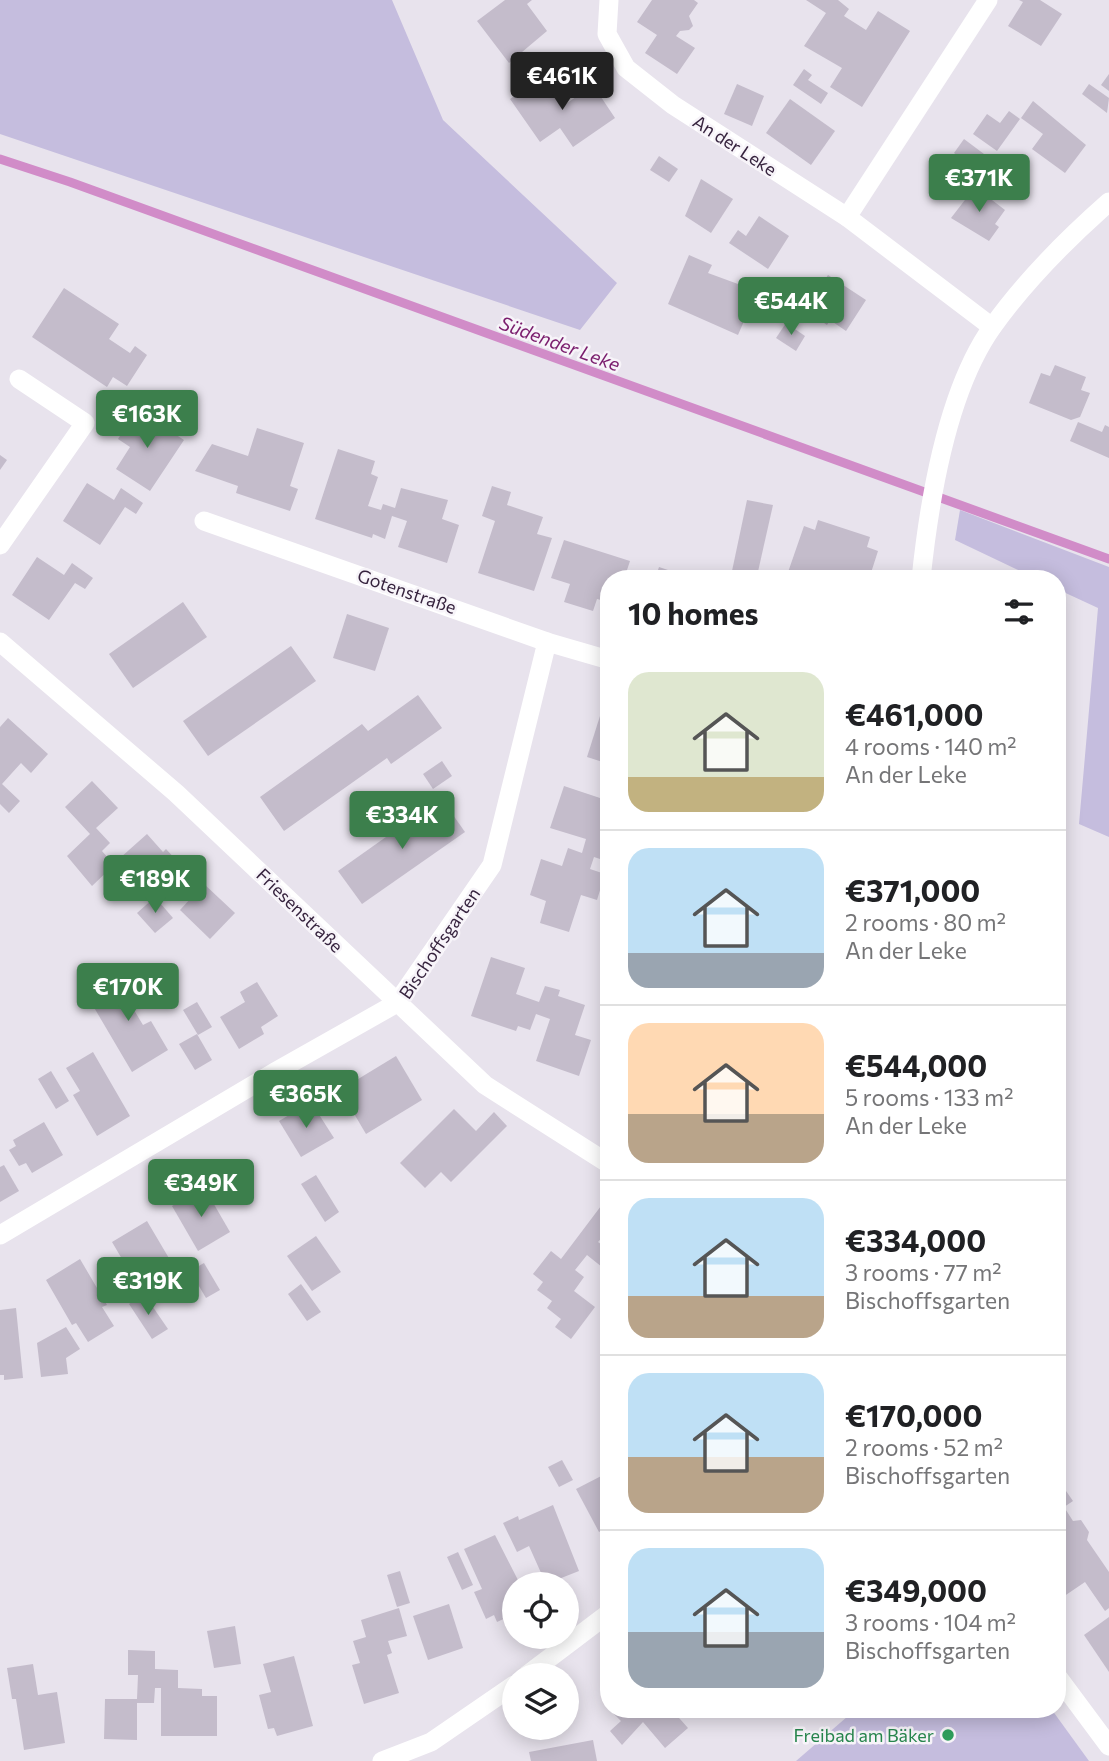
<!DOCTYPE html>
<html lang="en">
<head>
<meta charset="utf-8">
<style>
	body { margin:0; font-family:Commissioner,sans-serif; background:#f6f6f6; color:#202124; height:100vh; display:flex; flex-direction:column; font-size:26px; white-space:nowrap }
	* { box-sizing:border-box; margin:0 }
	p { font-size:23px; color:#757577 }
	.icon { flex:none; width:38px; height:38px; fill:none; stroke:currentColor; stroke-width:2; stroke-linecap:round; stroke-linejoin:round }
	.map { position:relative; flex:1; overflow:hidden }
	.drawer { position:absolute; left:600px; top:570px; width:466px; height:1148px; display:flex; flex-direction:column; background:#fff; border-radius:28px; box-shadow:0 4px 18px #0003 }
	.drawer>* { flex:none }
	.fabs { position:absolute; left:502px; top:1572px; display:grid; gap:14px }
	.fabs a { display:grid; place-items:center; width:77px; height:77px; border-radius:50%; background:#fff; box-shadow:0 4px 18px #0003; font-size:35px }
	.price { position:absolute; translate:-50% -60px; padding:0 16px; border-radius:7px; background:#3c7f4c; color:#fff; font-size:23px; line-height:46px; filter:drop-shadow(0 2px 4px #0008) }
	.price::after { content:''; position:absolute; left:50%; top:42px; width:21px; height:16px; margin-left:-10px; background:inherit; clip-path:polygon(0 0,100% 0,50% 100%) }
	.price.selected { background:#222; color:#fff }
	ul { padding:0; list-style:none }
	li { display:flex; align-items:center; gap:21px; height:175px; padding:0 28px }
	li+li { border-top:2px solid #e0e0e0 }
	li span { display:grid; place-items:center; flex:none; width:196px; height:140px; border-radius:21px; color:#555 }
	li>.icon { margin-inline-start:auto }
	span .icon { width:84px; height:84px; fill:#fffc; stroke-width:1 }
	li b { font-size:30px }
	h2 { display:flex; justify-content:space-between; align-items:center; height:84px; padding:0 28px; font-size:30px }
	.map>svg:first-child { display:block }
</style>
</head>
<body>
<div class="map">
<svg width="1109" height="1761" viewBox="0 0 1109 1761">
	<rect width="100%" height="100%" fill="#e8e3ed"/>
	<g fill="#c5bdde">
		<polygon points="0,0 392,0 443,120 617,283 580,330 0,134"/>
		<polygon points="960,510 1109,567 1109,837 1079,824 1098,608 1057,589 1057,579 1037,579 955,540"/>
		<polygon points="855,1710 1052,1710 1089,1761 796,1761"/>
	</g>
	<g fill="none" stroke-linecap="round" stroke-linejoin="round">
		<polyline stroke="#d18cc8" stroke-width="9" points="0,159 70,182 1109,559"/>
	</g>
	<g fill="#c4bccb">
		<polygon points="505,0 532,0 527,4 547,31 509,63 477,21"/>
		<polygon points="652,0 694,0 698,3 689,16 693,26 689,30 680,31 676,36 695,48 677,74 645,53 657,35 637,22"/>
		<polygon points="806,0 838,0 849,9 844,16 866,30 878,11 910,31 862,107 830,87 842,68 804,46 826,13"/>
		<polygon points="1019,0 1040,0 1062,14 1041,46 1008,26 1023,2"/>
		<polygon points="804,69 812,75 808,80 828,93 821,104 793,85"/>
		<polygon points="1109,74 1109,91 1101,85"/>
		<polygon points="543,77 563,106 593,85 615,118 573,147 560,128 540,142 510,99"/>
		<polygon points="737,84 764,96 752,126 724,114"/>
		<polygon points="1089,84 1109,98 1107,113 1082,94"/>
		<polygon points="790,99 835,131 811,165 766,133"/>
		<polygon points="1033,101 1086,145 1065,173 1032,149 1043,134 1021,118"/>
		<polygon points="1009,111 1020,119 997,151 973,134 987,114 1000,123"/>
		<polygon points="964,139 996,163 986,177 954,153"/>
		<polygon points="659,156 678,169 669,182 650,170"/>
		<polygon points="701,179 733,199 711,233 685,216"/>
		<polygon points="975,187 1005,210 995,224 999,227 989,241 951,218"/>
		<polygon points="759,216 789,236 768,269 729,243 738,230 746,236"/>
		<polygon points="689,255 712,265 708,273 757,291 738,335 668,304"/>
		<polygon points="828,275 866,300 846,331 830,320 827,325 805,310"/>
		<polygon points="64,288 119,324 109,339 130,353 135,346 147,355 127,386 113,377 107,387 32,337"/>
		<polygon points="786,323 805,336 796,351 776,338"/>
		<polygon points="1055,365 1086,377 1081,390 1090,393 1080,417 1071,420 1029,403 1041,373 1050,376"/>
		<polygon points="137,409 184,440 150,491 116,469 130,447 118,439"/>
		<polygon points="1078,422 1102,432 1105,425 1109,427 1109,458 1070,441"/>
		<polygon points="257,428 304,443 290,486 298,489 290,511 236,493 238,486 195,471 212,444 248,456"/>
		<polygon points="338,449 375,461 371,474 378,477 368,506 381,510 383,504 395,508 401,488 448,500 442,519 459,525 447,563 398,547 407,521 392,516 385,539 373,534 372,538 315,519"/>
		<polygon points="0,455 7,460 0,470"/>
		<polygon points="87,483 114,500 121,488 143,503 136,514 125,507 100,545 63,521"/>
		<polygon points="492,486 511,492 507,505 543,517 537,534 552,538 534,591 478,573 495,521 482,516"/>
		<polygon points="747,500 773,505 757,576 732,571"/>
		<polygon points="818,520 870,537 867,547 878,551 869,579 817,579 806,575 805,579 786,578 804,526 815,530"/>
		<polygon points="564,540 630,561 624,579 609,579 609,602 597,599 593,611 564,602 570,584 551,578"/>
		<polygon points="37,557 64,575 72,563 93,578 85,589 75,583 49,620 12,595"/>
		<polygon points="659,567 695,579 655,579"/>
		<polygon points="183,602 207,637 133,688 109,654"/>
		<polygon points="609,607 609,637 600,633"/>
		<polygon points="347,614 389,628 375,671 333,658"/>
		<polygon points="291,646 316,681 208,756 183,721"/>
		<polygon points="418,695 442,728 391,764 387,758 284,831 260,797 362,724 368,731"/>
		<polygon points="600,716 609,719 609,764 587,757"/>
		<polygon points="8,718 48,754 31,773 21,763 2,784 20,801 9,813 0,804 0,727"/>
		<polygon points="442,761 452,776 433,789 423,774"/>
		<polygon points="92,781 118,808 96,828 110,843 102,851 114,865 92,886 67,856 90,834 65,807"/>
		<polygon points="564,786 609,801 609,862 594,857 590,869 605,874 597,900 581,895 569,932 540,923 546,901 530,895 541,859 562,866 568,848 582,853 586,839 550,828"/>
		<polygon points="441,798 465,832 362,904 338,871"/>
		<polygon points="147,834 163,852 166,849 178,862 146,889 120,858"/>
		<polygon points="204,884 235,913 210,939 180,910"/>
		<polygon points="155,897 173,918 155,933 137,913"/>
		<polygon points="491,957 525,968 516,994 539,1002 545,986 560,990 558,996 585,1005 575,1035 591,1040 579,1076 536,1061 550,1019 536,1014 530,1030 518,1026 516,1031 471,1016"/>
		<polygon points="130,974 147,1002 134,1010 143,1025 151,1021 168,1050 132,1072 89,999"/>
		<polygon points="257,982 278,1016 261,1027 264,1034 239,1049 220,1017 245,1002 240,992"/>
		<polygon points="197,1002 212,1027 198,1035 183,1010"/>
		<polygon points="197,1034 212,1060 195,1070 179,1044"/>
		<polygon points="93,1052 130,1116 97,1136 73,1095 80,1091 66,1068"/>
		<polygon points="396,1056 422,1100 366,1134 340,1090"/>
		<polygon points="51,1071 69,1101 56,1109 38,1079"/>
		<polygon points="311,1102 334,1138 301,1157 279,1121"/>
		<polygon points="454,1109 476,1131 494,1112 507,1126 451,1182 441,1172 425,1188 400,1163"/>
		<polygon points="44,1122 63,1155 32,1173 26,1163 19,1166 9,1150 16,1146 13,1140"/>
		<polygon points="4,1165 19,1191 0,1202 0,1167"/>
		<polygon points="316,1175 339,1212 325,1222 301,1184"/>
		<polygon points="204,1187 230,1232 198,1251 172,1206"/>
		<polygon points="601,1206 609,1212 609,1230 598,1242 609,1250 609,1258 602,1267 587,1255 575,1270 584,1277 574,1291 595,1307 571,1339 555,1327 561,1319 547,1308 552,1301 537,1290 543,1282 533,1274 551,1251 561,1259"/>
		<polygon points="147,1221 173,1265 170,1267 180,1283 160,1295 150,1278 138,1286 112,1242"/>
		<polygon points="316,1236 341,1272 312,1291 287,1256"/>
		<polygon points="80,1259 107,1305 102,1307 114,1326 88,1342 76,1323 72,1325 46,1280"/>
		<polygon points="204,1263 220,1290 206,1298 190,1271"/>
		<polygon points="301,1284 321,1312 307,1321 288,1294"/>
		<polygon points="144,1294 168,1329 152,1339 129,1304"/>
		<polygon points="16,1308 23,1378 4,1380 4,1375 0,1375 0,1310"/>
		<polygon points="66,1327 80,1349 66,1358 68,1374 41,1377 37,1343"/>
		<polygon points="562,1460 573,1480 559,1487 548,1467"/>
		<polygon points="609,1472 609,1527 599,1532 576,1489"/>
		<polygon points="1057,1478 1073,1501 1064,1507 1073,1521 1081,1520 1089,1532 1087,1540 1109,1572 1109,1608 1105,1611 1085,1582 1057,1601"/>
		<polygon points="553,1505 579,1571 546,1584 529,1546 517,1552 503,1523 518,1516 519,1520"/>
		<polygon points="495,1535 520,1584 514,1584 514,1614 497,1622 494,1615 486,1619 474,1592 482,1589 464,1549"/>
		<polygon points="458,1552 473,1585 462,1590 447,1557"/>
		<polygon points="400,1571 410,1603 397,1607 387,1575"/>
		<polygon points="449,1604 463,1648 428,1660 413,1616"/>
		<polygon points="399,1608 407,1636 388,1641 392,1653 387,1655 399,1693 364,1704 352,1665 360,1663 353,1641 366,1637 361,1620"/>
		<polygon points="1109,1617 1109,1672 1084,1635"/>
		<polygon points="235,1626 241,1664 214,1668 207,1631"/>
		<polygon points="128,1650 155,1651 155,1669 178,1670 178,1688 202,1689 202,1696 217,1696 217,1736 161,1736 161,1688 155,1688 154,1703 137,1703 137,1740 104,1739 105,1699 137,1699 138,1675 128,1675"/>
		<polygon points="294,1656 313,1726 277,1736 274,1728 268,1729 259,1695 271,1692 263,1664"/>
		<polygon points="33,1664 38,1695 57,1692 65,1743 24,1750 16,1699 12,1699 7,1668"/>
		<polygon points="610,1710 672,1710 688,1728 665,1748 643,1722 622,1745 610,1731 621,1721"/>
		<polygon points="593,1740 597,1761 531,1761 529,1752"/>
	</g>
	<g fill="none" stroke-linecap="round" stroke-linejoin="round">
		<g stroke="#fff" stroke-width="19">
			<polyline points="609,0 607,34 626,68 673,105 847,217 992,327"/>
			<polyline points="847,217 988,0"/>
			<polyline points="204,521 547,642 609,660"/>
			<polyline points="0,545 85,423 19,379"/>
			<path d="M921,579c8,-77 26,-189 72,-253 33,-46 74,-87 116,-124"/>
			<polyline points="0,642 176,793 485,1085 609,1164"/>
			<polyline points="0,1235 275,1072 397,1003 492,865 547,642"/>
			<polyline points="527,1675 609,1613"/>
			<polyline points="1057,1676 1109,1746"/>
			<polyline points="382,1761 431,1742 514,1685"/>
		</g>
	</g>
	<circle fill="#2e9e5b" stroke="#f7f4f9" stroke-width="2.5" cx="948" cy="1735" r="7"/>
	<g text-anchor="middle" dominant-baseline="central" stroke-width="5" stroke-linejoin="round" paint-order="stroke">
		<g font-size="18" fill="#36233e" stroke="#f7f4f9">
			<text transform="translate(735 145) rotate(33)">An der Leke</text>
			<text transform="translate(407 591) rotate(19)">Gotenstraße</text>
			<text transform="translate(300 910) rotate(44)">Friesenstraße</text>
			<text transform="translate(439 943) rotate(-56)">Bischoffsgarten</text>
		</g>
		<g font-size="18" fill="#27864d" stroke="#f7f4f9" text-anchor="end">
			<text x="934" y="1735">Freibad am Bäker</text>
		</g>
		<g font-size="19" font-style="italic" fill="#7a1d6d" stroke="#f7f4f9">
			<text transform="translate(560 343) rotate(20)">Südender Leke</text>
		</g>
	</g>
</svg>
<div class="fabs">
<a><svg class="icon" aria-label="locate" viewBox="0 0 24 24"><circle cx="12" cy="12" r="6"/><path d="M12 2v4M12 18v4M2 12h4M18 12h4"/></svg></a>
<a><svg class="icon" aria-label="layers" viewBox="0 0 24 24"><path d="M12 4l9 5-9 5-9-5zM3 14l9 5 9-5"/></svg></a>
</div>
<b class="price selected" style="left:562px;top:112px">€461K</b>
<b class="price" style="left:979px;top:214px">€371K</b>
<b class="price" style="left:791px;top:337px">€544K</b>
<b class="price" style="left:147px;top:450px">€163K</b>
<b class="price" style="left:402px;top:851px">€334K</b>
<b class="price" style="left:155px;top:915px">€189K</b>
<b class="price" style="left:128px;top:1023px">€170K</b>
<b class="price" style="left:306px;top:1130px">€365K</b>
<b class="price" style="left:201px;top:1219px">€349K</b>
<b class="price" style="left:148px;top:1317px">€319K</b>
<section class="drawer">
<h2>10 homes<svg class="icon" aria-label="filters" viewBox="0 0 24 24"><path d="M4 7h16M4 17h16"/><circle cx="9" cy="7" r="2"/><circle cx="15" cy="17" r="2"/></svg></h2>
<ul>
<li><span style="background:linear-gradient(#dfe7d0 75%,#c2b280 0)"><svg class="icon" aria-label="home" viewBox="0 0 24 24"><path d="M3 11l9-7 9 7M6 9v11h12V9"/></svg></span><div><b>€461,000</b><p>4 rooms · 140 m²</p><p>An der Leke</p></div></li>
<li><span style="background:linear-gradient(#bfe0f5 75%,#9aa5b1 0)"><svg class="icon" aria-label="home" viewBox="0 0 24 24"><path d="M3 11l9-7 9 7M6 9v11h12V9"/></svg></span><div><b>€371,000</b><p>2 rooms · 80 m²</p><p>An der Leke</p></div></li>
<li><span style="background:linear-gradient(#ffd9b3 65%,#b9a48a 0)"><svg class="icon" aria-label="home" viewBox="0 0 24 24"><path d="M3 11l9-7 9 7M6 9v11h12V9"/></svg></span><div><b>€544,000</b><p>5 rooms · 133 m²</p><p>An der Leke</p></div></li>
<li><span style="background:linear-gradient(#bfe0f5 70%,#b9a48a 0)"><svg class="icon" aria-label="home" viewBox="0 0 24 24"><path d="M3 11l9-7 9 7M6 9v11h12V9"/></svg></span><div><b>€334,000</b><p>3 rooms · 77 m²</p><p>Bischoffsgarten</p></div></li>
<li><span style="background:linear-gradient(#bfe0f5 60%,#b9a48a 0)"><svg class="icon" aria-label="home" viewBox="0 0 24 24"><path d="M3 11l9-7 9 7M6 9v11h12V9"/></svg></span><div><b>€170,000</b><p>2 rooms · 52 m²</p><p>Bischoffsgarten</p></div></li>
<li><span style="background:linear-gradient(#bfe0f5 60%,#9aa5b1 0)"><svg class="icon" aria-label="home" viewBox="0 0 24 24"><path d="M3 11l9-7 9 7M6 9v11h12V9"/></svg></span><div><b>€349,000</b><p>3 rooms · 104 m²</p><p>Bischoffsgarten</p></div></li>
</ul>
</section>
</div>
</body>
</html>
